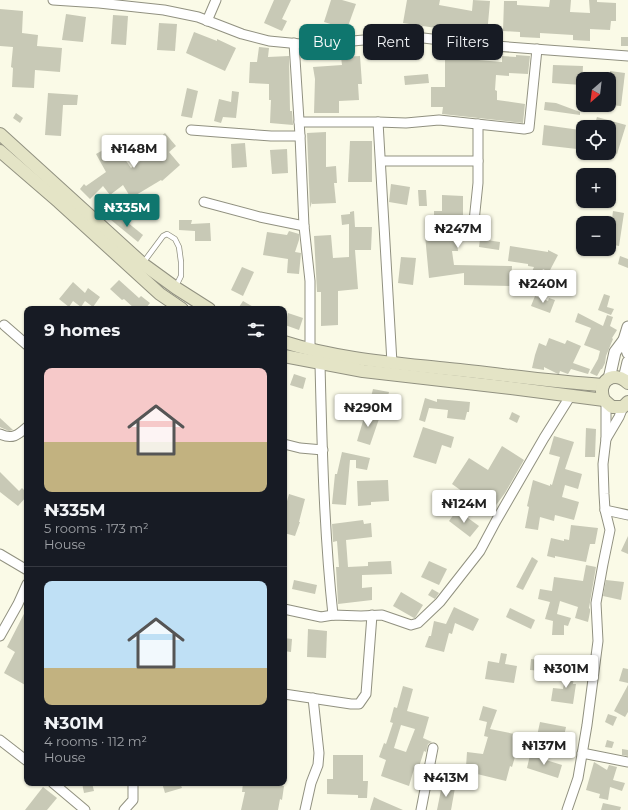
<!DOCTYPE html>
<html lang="en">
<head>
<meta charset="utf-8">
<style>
	body { margin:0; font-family:Montserrat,sans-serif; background:#20242c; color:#f1f3f6; height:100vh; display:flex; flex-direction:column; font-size:15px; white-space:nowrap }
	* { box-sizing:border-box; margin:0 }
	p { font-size:13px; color:#9ea1a6 }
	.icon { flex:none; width:22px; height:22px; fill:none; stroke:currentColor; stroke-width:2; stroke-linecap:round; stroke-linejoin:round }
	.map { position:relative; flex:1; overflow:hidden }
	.side { position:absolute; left:24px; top:306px; width:263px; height:480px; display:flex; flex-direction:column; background:#171b24; border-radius:8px; box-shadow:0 1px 3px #0004 }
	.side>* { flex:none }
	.guide { position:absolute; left:299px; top:24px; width:269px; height:36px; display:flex; gap:8px }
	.needle { width:26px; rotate:208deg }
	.buttons { position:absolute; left:576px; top:72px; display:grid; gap:8px }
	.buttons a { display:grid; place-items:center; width:40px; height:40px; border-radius:8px; background:#171b24; box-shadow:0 1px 3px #0004; font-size:20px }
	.price { position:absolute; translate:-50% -34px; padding:0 9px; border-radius:4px; background:#fff; color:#222; font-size:13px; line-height:26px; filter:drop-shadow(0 1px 2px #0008) }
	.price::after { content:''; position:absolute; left:50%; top:24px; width:12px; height:9px; margin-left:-6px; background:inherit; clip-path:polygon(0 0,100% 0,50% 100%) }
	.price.selected { background:#0f766e; color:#fff }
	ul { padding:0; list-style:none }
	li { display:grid; align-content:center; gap:8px; height:212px; padding:0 20px }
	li+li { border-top:1px solid #363941 }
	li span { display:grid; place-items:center; height:124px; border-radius:8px; color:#555 }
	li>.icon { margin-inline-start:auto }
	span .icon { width:72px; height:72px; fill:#fffc; stroke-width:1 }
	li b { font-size:17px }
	h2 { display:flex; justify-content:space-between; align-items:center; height:48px; padding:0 20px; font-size:17px }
	.pill { padding:0 14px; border-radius:8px; background:#171b24; box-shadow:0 1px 3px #0004; font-size:14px; line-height:36px }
	.pill.selected { background:#0f766e; color:#fff }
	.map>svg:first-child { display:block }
</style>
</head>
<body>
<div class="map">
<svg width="628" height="810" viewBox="0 0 628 810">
	<rect width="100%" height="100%" fill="#fafae7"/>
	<g fill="#c8c9b6" fill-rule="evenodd">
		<polygon points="274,0 291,0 282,19 287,21 282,31 264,23"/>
		<polygon points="331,0 342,0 356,4 347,29 324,22"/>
		<polygon points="407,0 440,0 439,5 472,11 473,0 490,1 487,35 468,33 469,31 436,25 436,28 403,23"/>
		<polygon points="550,0 571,0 570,12 590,13 589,0 597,0 597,2 616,3 616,21 611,21 610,30 590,29 590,41 573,40 573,35 540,33 540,38 520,37 520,32 503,31 504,1 517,1 517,5 549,7"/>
		<polygon points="0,9 23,11 22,33 38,35 37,46 62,48 60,72 35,70 34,88 12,87 13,68 11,67 13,47 0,46"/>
		<polygon points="66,14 86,17 83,42 62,40"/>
		<polygon points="113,15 128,16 126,45 111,44"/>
		<polygon points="159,23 177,24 175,51 157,50"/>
		<polygon points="194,32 217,41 217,39 236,48 225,71 186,53"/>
		<rect x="621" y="37" width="7" height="9"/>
		<polygon points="259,47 269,48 268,57 289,56 290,111 292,111 293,125 270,123 271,100 269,100 269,84 249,83 250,62 257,62"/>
		<polygon points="445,55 479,56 478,60 502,62 502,56 516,57 516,55 530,56 528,74 509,73 509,76 496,75 495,90 497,91 497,100 525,104 523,123 442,114 443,107 431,107 431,87 445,87"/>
		<polygon points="360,56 362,84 358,84 359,100 339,101 339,113 314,113 315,79 313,67 342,65 341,57"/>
		<polygon points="553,65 583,66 582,85 552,83"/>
		<polygon points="610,71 625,73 621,106 609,105"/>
		<polygon points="428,74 429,83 405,85 404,76"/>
		<polygon points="187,88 198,91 192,118 181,116"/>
		<polygon points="232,91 239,92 236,118 223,117 221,123 214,121 219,99 231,102"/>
		<polygon points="48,93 78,95 77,105 63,105 61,136 45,135"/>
		<polygon points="545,102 556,103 580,112 580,115 544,110"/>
		<polygon points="16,113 23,118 20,123 13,118"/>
		<polygon points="597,117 626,125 617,154 609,151 609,127 594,127"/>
		<polygon points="544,125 580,130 577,149 542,145"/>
		<polygon points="326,132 326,167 336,166 337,183 334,183 336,203 312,204 312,202 310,208 307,133"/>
		<polygon points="165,133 176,146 169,152 180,165 162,181 161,180 131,198 123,185 110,195 103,186 90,199 80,189 84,184 86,186 106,172 96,154 119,141 126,153 122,155 131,168 147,156 143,151"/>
		<polygon points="350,141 372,141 372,182 348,182"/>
		<polygon points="245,143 247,167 232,168 231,144"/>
		<polygon points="287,149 288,173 272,174 270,150"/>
		<polygon points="391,184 410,187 407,205 389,202"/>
		<polygon points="418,190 426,190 427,206 419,206"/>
		<polygon points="442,195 463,196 463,228 456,228 458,251 452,251 454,265 512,266 511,286 464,285 464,273 429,278 425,235 434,234 434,211 442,211"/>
		<polygon points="354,211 355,227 372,227 371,250 355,250 358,289 338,291 338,325 321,326 321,292 317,292 314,236 331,235 333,258 349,257 349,224 342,225 341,215 350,214 350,212"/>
		<polygon points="613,211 624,213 619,246 609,244"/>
		<polygon points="116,213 143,235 138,242 111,220"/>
		<polygon points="179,220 192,220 191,224 210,223 211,241 195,241 195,231 179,230"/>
		<polygon points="289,231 299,234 299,240 295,252 301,253 299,274 287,273 288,259 263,255 267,232 287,235"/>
		<polygon points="480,239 500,242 499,250 479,247"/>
		<polygon points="510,246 548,252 548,250 558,255 549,272 543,269 531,295 523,291 534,267 528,266 528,264 508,261"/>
		<polygon points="620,256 628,259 628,268 618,264"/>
		<polygon points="401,257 416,258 413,285 398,283"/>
		<polygon points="242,267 254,272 243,296 231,290"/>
		<polygon points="119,280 139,298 141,296 150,303 145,309 135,309 124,299 122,300 110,289"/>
		<polygon points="73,282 85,293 88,288 100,297 93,307 85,301 81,307 73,301 69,307 59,299"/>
		<polygon points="604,294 610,296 607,307 614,309 611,315 598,310"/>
		<polygon points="535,296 548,301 549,298 555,300 550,313 531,306"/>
		<polygon points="243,301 257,309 243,309 239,307"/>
		<polygon points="288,313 303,318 299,330 285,325"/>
		<polygon points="578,313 603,326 607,315 613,317 610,326 617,330 612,338 613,339 606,356 605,363 602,369 601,369 597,376 590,373 598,359 600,351 584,345 591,328 575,322"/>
		<polygon points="549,338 565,344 567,340 581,346 573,363 590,369 588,374 571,369 568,374 560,371 559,374 558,374 544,367 544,370 532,368 535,355 539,343 546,346"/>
		<polygon points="294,374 306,378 303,389 290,385"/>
		<polygon points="373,389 389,392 387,401 371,397"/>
		<polygon points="425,398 437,402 437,399 470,402 469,412 467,412 465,420 447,418 448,410 429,408 425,422 419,420"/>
		<polygon points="358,406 365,409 363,415 356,413"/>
		<polygon points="366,411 380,416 370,445 357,441"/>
		<polygon points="512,412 520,416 517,423 509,419"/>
		<polygon points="0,418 13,430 9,431 2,428 0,427"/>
		<polygon points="423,427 454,437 451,448 442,445 436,464 413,457"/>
		<polygon points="586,428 596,429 595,457 585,457"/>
		<polygon points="554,436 574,442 565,469 582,474 578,489 565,485 562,497 579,502 574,520 555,515 554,521 540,517 538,530 525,528 529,507 527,506 533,480 550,486 550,484 552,485 560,457 549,454"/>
		<polygon points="502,446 524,460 505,493 491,512 452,484 469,458 488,470"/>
		<polygon points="342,452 370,458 367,470 356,468 356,460 350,460 346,505 332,504 335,474 337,474"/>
		<polygon points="0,472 19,491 22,488 27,493 27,496 18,506 0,492"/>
		<polygon points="388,480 389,501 371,502 371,505 358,506 357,481"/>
		<polygon points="289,494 305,499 299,522 300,522 295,536 284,533 284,512"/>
		<polygon points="457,510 479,526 470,537 449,521"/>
		<polygon points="363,520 364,524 371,523 372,537 346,540 348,567 368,566 368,562 391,561 392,574 362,575 362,588 372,587 372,600 338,604 336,567 339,567 337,541 333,542 332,524"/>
		<polygon points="571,525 598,528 595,544 590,544 586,562 555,556 555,558 547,556 551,538 564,541 564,539 569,540"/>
		<polygon points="628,536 628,554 621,551"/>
		<polygon points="532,557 538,561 523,590 516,587"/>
		<polygon points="429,561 447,569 439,585 421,577"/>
		<polygon points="586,565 596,567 589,608 590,609 590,612 588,622 575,618 578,607 560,601 557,614 571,618 568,626 564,625 564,635 552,635 553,621 545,619 550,602 538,599 540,589 552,591 554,577 583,581"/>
		<polygon points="294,580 317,585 315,594 292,589"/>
		<polygon points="606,580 624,582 621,600 603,596"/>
		<polygon points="432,589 439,593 435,599 428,595"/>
		<polygon points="401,592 423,605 415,618 414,618 393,606"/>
		<polygon points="454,607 479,619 473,631 455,623 452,634 449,633 444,652 425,647 429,636 431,636 434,621 446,624"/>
		<polygon points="27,608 27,686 4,673 15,652 7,647"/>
		<polygon points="510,608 535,620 531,629 506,617"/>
		<polygon points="308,629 327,631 326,658 307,657"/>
		<polygon points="284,638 292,639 291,652 284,651"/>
		<polygon points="501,653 507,654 505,664 517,666 514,683 485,679 488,661 499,663"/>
		<polygon points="531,659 542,660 541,671 530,670"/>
		<polygon points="567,668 575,669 573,684 576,684 573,704 551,701 553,688 563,689"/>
		<polygon points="623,668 628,669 628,683 619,681"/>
		<polygon points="628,685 628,712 625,717 614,711"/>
		<path d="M403,686l10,3 -6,22 22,6 -6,21 9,4 -4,2 -2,8 -2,-1 -6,19 -4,-1 -5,17 -28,-10 5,-16 -7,-3 5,-14 2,1 7,-21 -3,-1 4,-15 3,1zM401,725l14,4 -9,23 -12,-4z"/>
		<polygon points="483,706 497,710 490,729 529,737 526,752 517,750 512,767 510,766 506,781 477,774 475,786 461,784 464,766 466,767 467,752 483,754 490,730 488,737 484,736 487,722 479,720"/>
		<polygon points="608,714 617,717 613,726 605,722"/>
		<polygon points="540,722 566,727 563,741 537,736"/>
		<polygon points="607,740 614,742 612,748 605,747"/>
		<polygon points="622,749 628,750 628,756 622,755"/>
		<polygon points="333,755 363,755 363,781 368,781 367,798 358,798 358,795 327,794 327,779 333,779"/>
		<polygon points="530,755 562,765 558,778 527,768"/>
		<polygon points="594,762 607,770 609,765 617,767 613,780 625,783 622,791 610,787 608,800 599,798 600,794 586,790"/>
		<polygon points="82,783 92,783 94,791 84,793"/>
		<polygon points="162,783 180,783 182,788 165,793"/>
		<polygon points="243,783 267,783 284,786 282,800 280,799 278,810 241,810 245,792 242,792"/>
		<polygon points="442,785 455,788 451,810 437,810"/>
		<polygon points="43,787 57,798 47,810 25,810"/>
		<polygon points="374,797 380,800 403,810 370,810"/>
		<polygon points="603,803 621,807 620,810 601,810"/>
	</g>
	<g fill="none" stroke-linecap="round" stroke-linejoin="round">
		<g stroke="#919180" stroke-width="6">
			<polyline id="service" points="143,263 163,236 167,234 175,239 179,247 181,262 181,276 176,286"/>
		</g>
		<g stroke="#919180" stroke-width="11">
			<g id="minor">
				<polyline points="53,0 99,3 164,10 198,17 242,34 269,41 311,45 395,37 415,37 482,45 628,56"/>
				<polyline points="207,21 216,0"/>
				<polyline points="294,43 300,136 304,226 310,281 310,349"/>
				<polyline points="299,122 378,122"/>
				<polyline points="191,130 271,136 300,136"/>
				<polyline points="382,161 478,161"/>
				<polyline points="204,202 260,217 304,226"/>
				<polyline points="473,231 478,183 478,124"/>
				<polyline points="4,325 27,345"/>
				<polyline points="392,363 378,122 406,123 439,120 524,129 529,128 537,49"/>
				<path d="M320,364c2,83 4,168 13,251"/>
				<path d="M0,434c12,6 18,1 27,-7"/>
				<polyline points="606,439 619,417 623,407"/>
				<polyline points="284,444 300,448 323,450"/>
				<polyline points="605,510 628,515"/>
				<polyline points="0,554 27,570"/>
				<polyline points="284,609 321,617 333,615 361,616 382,615 411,625 418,623 440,602 480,551 496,521 544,438 571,395"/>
				<polyline points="0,636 18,604 27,584"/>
				<polyline points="284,694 351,704 359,704 366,694 372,615"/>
				<polyline points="0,740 27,761"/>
				<polyline points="582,753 628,762"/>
				<polyline points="53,783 85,810"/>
				<polyline points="124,810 133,800 133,783"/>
				<polyline points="305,810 311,783 318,765 319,753 313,698"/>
				<polyline points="421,810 433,748"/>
				<polyline points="567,810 578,778 587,725 598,641 596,603 603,564 610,530 605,510 604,494 603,464 606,439 606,403"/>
			</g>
		</g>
		<g stroke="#919180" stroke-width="13">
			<g id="tertiary">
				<polyline points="624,340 628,353"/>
				<polyline points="609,379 615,352 624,340 628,327"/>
				<polyline points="624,379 628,362"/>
			</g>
		</g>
		<g stroke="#919180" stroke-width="14">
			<g id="secondary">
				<polyline points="0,134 143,264 176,288 209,309"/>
				<polyline points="0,151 59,202 149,284 160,294 182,309"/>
				<path d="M284,342c53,17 110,21 165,27 51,5 102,13 154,16"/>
				<polyline points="284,356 363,371 511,388 604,400"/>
				<path d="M628,383c-15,-14 -32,-1 -24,17l8,7h11l5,-5"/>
			</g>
		</g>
		<use href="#service" stroke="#fff" stroke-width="4.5"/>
		<use href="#minor" stroke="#fff" stroke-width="9"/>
		<use href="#tertiary" stroke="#fff" stroke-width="11"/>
		<use href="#secondary" stroke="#e4e4c6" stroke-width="12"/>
	</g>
</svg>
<div class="buttons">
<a><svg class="needle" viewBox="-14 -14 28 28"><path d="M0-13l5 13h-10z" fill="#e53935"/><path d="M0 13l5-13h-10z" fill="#9ea1a6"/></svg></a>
<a><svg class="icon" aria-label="locate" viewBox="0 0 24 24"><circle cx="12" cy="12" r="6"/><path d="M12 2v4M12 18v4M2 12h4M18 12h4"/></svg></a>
<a>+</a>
<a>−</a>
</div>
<b class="price" style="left:134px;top:169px">₦148M</b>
<b class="price selected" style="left:127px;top:228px">₦335M</b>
<b class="price" style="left:458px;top:249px">₦247M</b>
<b class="price" style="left:543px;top:304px">₦240M</b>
<b class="price" style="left:368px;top:428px">₦290M</b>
<b class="price" style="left:464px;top:524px">₦124M</b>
<b class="price" style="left:566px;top:689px">₦301M</b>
<b class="price" style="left:544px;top:766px">₦137M</b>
<b class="price" style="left:446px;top:798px">₦413M</b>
<div class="guide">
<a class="pill selected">Buy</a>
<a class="pill">Rent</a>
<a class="pill">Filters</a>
</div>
<section class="side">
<h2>9 homes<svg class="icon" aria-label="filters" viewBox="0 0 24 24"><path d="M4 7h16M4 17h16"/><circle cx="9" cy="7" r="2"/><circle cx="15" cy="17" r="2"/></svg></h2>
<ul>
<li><span style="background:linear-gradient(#f6c9c9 60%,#c2b280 0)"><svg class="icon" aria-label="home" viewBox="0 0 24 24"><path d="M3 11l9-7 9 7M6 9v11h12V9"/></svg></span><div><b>₦335M</b><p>5 rooms · 173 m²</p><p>House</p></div></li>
<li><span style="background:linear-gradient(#bfe0f5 70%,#c2b280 0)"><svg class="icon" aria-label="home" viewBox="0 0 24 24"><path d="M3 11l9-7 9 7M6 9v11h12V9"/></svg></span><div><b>₦301M</b><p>4 rooms · 112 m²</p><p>House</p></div></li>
</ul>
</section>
</div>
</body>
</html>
